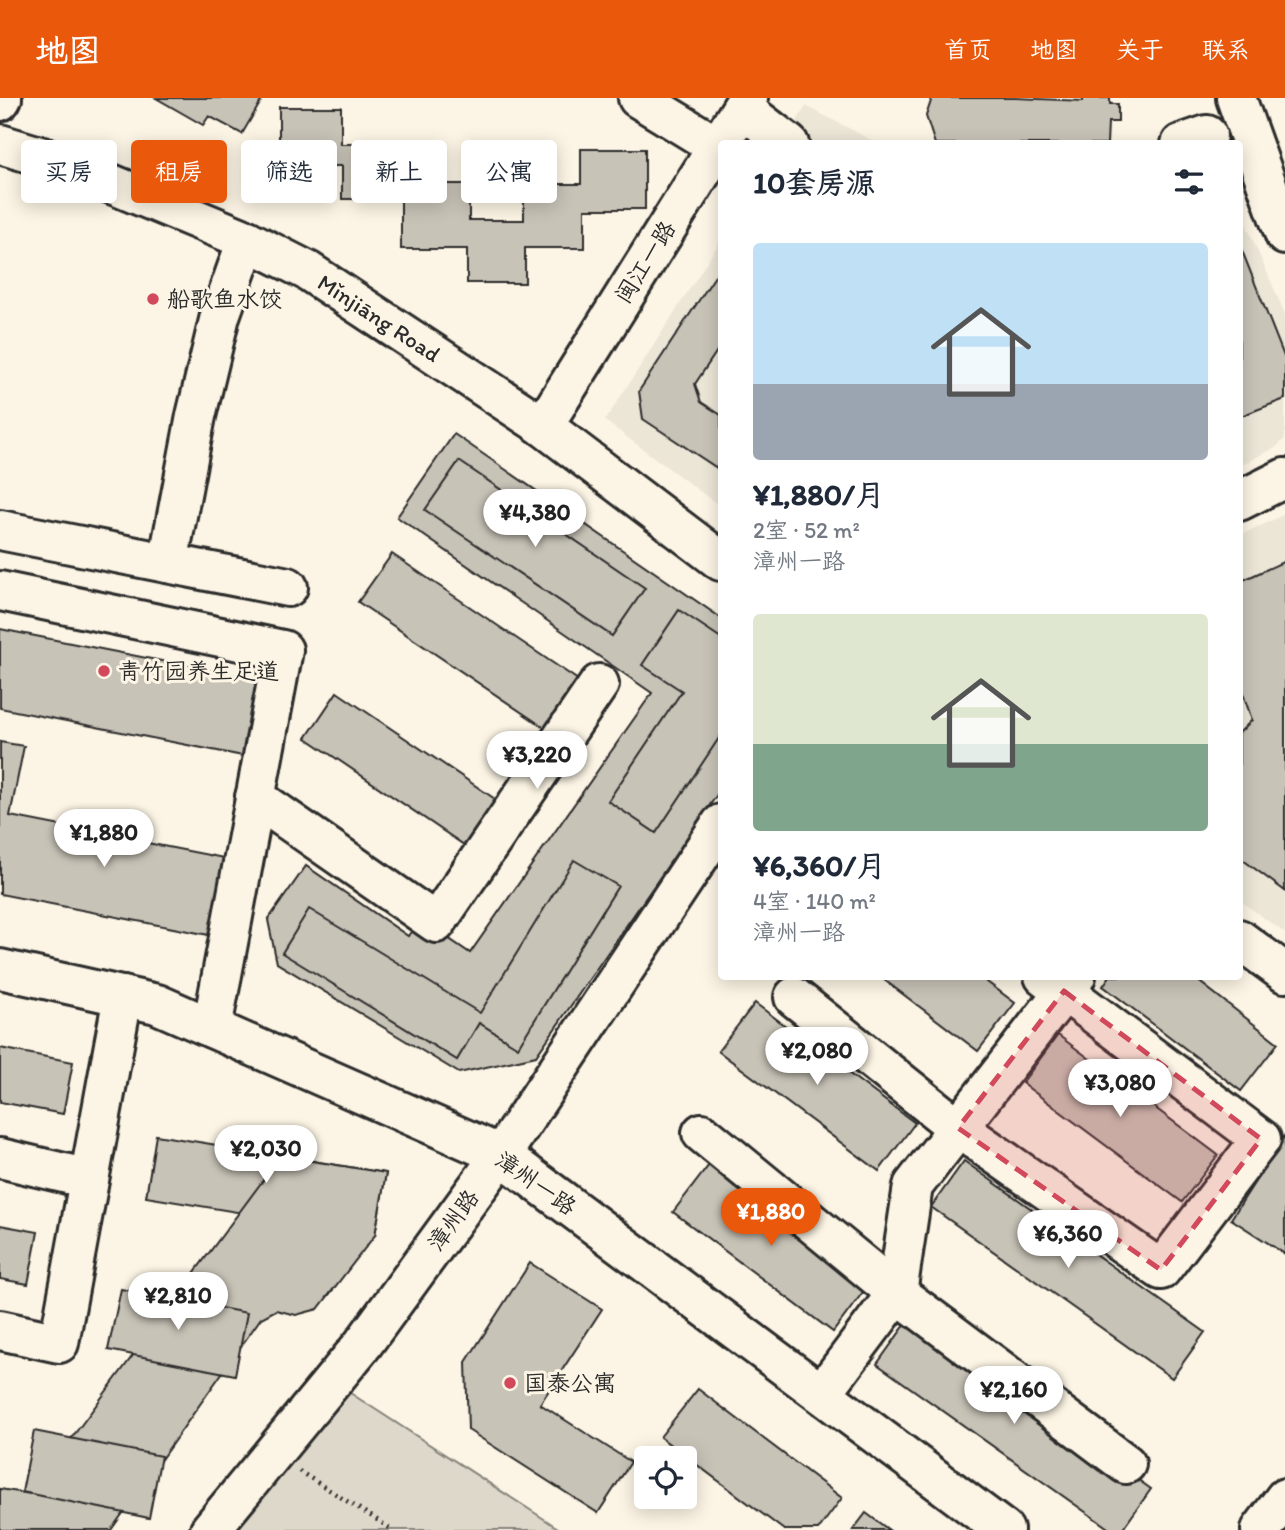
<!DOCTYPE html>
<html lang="zh">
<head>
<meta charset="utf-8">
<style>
	body { margin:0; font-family:Itim,"LXGW WenKai TC",sans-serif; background:#f2f2f3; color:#1f2937; height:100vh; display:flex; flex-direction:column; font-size:26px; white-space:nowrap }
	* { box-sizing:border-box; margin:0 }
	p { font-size:23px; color:#747a83 }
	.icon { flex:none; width:38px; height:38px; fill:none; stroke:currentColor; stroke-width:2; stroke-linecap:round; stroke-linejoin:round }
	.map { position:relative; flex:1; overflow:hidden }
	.drawer { position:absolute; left:718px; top:42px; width:525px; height:840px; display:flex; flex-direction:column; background:#fff; border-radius:7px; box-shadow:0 4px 18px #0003 }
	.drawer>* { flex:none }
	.banner { position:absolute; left:21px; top:42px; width:592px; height:63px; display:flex; gap:14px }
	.tools { position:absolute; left:634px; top:1348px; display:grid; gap:14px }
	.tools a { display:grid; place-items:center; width:63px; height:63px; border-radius:7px; background:#fff; box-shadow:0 4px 18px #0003; font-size:35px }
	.price { position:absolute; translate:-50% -60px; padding:0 16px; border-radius:24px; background:#fff; color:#222; font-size:23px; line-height:46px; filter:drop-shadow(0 2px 4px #0008) }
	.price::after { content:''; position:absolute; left:50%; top:42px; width:21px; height:16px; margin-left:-10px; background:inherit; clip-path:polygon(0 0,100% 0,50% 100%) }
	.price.on { background:#ea580c; color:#fff }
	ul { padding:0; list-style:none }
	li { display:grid; align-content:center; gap:14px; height:371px; padding:0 35px }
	li span { display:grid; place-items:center; height:217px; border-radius:7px; color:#555 }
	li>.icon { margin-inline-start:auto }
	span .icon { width:126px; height:126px; fill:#fffc; stroke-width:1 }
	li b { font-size:30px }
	h2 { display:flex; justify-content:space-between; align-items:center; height:84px; padding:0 35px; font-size:30px }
	.tag { padding:0 24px; border-radius:7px; background:#fff; box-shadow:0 4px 18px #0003; font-size:24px; line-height:63px }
	.tag.on { background:#ea580c; color:#fff }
	header { display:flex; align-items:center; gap:42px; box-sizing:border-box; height:98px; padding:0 35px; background:#ea580c; color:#fff }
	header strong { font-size:33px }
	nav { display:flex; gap:38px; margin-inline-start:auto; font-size:24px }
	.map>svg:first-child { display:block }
</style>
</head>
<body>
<header>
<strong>地图</strong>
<nav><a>首页</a><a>地图</a><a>关于</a><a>联系</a></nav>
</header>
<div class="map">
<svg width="1285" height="1432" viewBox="0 0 1285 1432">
	<rect width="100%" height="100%" fill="#fcf5e5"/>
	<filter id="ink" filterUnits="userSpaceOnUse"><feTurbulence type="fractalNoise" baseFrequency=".0143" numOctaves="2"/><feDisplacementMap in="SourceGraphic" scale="14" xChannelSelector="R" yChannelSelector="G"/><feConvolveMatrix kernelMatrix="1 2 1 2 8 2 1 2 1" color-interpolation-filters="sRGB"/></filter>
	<g filter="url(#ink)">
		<g fill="#ece6d7">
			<polygon points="806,8 877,45 783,46"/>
			<polygon points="1239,110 1285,216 1285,341 1275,350 1239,368"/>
			<polygon points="721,142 721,409 605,323"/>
			<polygon points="1285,416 1285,835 1239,802 1239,438"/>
		</g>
		<polygon fill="#ded8ca" stroke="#84827a" stroke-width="2" points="344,1291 561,1432 230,1432"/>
		<g fill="#c8c3b7" stroke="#2b2b2b" stroke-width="2">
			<polygon points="156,0 263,0 242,36 209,18 203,27"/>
			<polygon points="932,0 1016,0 1083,3 1083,0 1110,0 1110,6 1118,6 1118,24 1108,24 1107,46 935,46 926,18"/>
			<polygon points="279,9 341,9 341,46 403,46 403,86 469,86 469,122 524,122 524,86 581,86 581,51 645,51 645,111 585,111 585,150 525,150 525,185 467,185 467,151 401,151 401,101 342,101 342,68 279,68"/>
			<polygon points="1239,145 1285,261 1285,301 1241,318 1239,312"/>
			<polygon points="721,169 721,247 695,286 701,304 721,317 721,364 717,370 643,321 639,293"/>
			<polygon points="454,336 721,520 721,691 536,958 459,975 277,865 268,822 306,768 408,838 420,821 470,855 652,595 397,419"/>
			<polygon points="459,363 645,490 612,538 425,412"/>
			<polygon points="392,456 578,582 545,630 358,504"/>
			<polygon points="1285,463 1285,793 1239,759 1239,635 1252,622 1239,584 1239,484"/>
			<polygon points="679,512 721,540 721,637 656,735 608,703 682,593 642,567"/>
			<polygon points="0,531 263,583 248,659 0,610"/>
			<polygon points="337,594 498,703 467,749 306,640"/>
			<polygon points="0,644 24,648 10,718 229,761 214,838 0,796"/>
			<polygon points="574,762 618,788 518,949 479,925 457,962 282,855 309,811 480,915"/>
			<polygon points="879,878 979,878 1015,905 978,953"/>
			<polygon points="1110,878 1192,878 1278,945 1241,993 1103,888"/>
			<polygon points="755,905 915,1025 879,1073 718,953"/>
			<polygon points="1058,937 1218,1057 1182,1104 1022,985"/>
			<polygon points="0,950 73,964 63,1016 0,1004"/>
			<polygon points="156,1037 386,1075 375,1137 146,1099"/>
			<polygon points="1285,1037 1285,1156 1231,1121"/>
			<polygon points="281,1058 386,1075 375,1137 318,1211 296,1217 276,1212 261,1220 111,1432 0,1432 0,1391 30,1396"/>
			<polygon points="964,1063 1205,1234 1172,1280 931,1109"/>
			<polygon points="709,1067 869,1186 833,1234 673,1114"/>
			<polygon points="0,1127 38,1134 28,1186 0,1181"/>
			<polygon points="530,1165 602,1211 540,1306 631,1364 598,1415 468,1332 466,1264"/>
			<polygon points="121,1191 247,1215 235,1277 108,1252"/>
			<polygon points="910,1220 1151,1391 1122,1432 1111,1432 877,1266"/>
			<polygon points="698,1291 842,1400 818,1432 784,1432 660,1339"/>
			<polygon points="34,1333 161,1358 149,1420 22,1394"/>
			<polygon points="866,1415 889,1432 853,1432"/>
		</g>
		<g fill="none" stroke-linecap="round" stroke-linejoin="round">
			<g stroke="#2b2b2b" stroke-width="44">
				<g id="minor">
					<polyline points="638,0 718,49"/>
					<polyline points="1236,0 1285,137"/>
					<polyline points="0,3 2,0"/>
					<polyline points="742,10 789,46"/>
					<polyline points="0,46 56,63 247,142 308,173 543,328 721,463"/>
					<polyline points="1181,46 1207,37"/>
					<polyline points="543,328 748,0"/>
					<polyline points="1239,403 1285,380"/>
					<polyline points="0,432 288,489"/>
					<polyline points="168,465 196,318 220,218 247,142"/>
					<polyline points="0,493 283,552 212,930"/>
					<polyline points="255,699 436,825 599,586"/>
					<polyline points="1239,841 1285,875"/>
					<polyline points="0,871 157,906 501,1057 1004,1432"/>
					<polyline points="794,899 958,1030 1161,1172 1261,1041 1044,878"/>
					<polyline points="702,1035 897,1195 1126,1366"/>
					<polyline points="0,1060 89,1081"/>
					<polyline points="0,1232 59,1245 123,898"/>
					<polyline points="822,1295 897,1195 913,1088 1076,878"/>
					<polyline points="210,1432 363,1246 501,1057 721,726"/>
				</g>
			</g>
			<g stroke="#2b2b2b" stroke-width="44">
				<polyline id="major" points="1261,1432 1285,1400"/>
			</g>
			<polyline stroke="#2b2b2b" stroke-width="4.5" stroke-dasharray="2 5" stroke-linecap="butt" points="299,1373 393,1432"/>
			<use href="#minor" stroke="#fcf5e5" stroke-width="38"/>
			<use href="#major" stroke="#fcf5e5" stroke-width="38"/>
		</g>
	</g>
	<path fill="#d1495b" fill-opacity="0.2" stroke="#d1495b" stroke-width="5" stroke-dasharray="14 9" stroke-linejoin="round" d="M1064,893l197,148 -100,131 -203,-142z"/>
	<g fill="#d1495b" stroke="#fcf5e5" stroke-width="2.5">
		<circle cx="153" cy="201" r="7"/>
		<circle cx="104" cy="573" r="7"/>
		<circle cx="510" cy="1285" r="7"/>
	</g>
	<g text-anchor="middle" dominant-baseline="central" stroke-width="6" stroke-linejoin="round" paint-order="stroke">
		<g font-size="23" fill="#2b2b2b" stroke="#fcf5e5">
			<text transform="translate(645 164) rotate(-58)">闽江一路</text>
			<text transform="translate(379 220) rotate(33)">Mǐnjiāng Road</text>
			<text transform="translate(536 1085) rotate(35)">漳州一路</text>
			<text transform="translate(453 1122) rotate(-54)">漳州路</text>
		</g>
		<g font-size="23" fill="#2b2b2b" stroke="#fcf5e5" text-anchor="start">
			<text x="167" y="201">船歌鱼水饺</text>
			<text x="118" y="573">青竹园养生足道</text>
			<text x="524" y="1285">国泰公寓</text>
		</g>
	</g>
</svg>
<div class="tools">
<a><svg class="icon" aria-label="locate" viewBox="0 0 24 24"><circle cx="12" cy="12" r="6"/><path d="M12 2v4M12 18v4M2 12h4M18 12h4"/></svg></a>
</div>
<b class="price" style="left:535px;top:451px">¥4,380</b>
<b class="price" style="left:537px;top:693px">¥3,220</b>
<b class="price" style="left:104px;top:771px">¥1,880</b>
<b class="price" style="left:817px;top:989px">¥2,080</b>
<b class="price" style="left:1120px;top:1021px">¥3,080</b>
<b class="price" style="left:266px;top:1087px">¥2,030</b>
<b class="price on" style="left:771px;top:1150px">¥1,880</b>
<b class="price" style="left:1068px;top:1172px">¥6,360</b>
<b class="price" style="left:178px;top:1234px">¥2,810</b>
<b class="price" style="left:1014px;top:1328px">¥2,160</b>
<div class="banner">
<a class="tag">买房</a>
<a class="tag on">租房</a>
<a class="tag">筛选</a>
<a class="tag">新上</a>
<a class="tag">公寓</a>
</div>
<section class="drawer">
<h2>10套房源<svg class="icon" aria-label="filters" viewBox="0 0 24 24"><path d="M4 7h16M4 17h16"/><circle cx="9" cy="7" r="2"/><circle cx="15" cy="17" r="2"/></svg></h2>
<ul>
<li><span style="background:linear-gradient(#bfe0f5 65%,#9aa5b1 0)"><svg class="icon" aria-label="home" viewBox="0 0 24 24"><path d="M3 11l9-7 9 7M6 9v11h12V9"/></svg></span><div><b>¥1,880/月</b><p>2室 · 52 m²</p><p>漳州一路</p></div></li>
<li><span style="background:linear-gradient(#dfe7d0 60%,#7fa58c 0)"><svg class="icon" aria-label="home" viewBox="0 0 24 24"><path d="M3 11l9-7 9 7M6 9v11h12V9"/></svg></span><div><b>¥6,360/月</b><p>4室 · 140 m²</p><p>漳州一路</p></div></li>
</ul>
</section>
</div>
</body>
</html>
